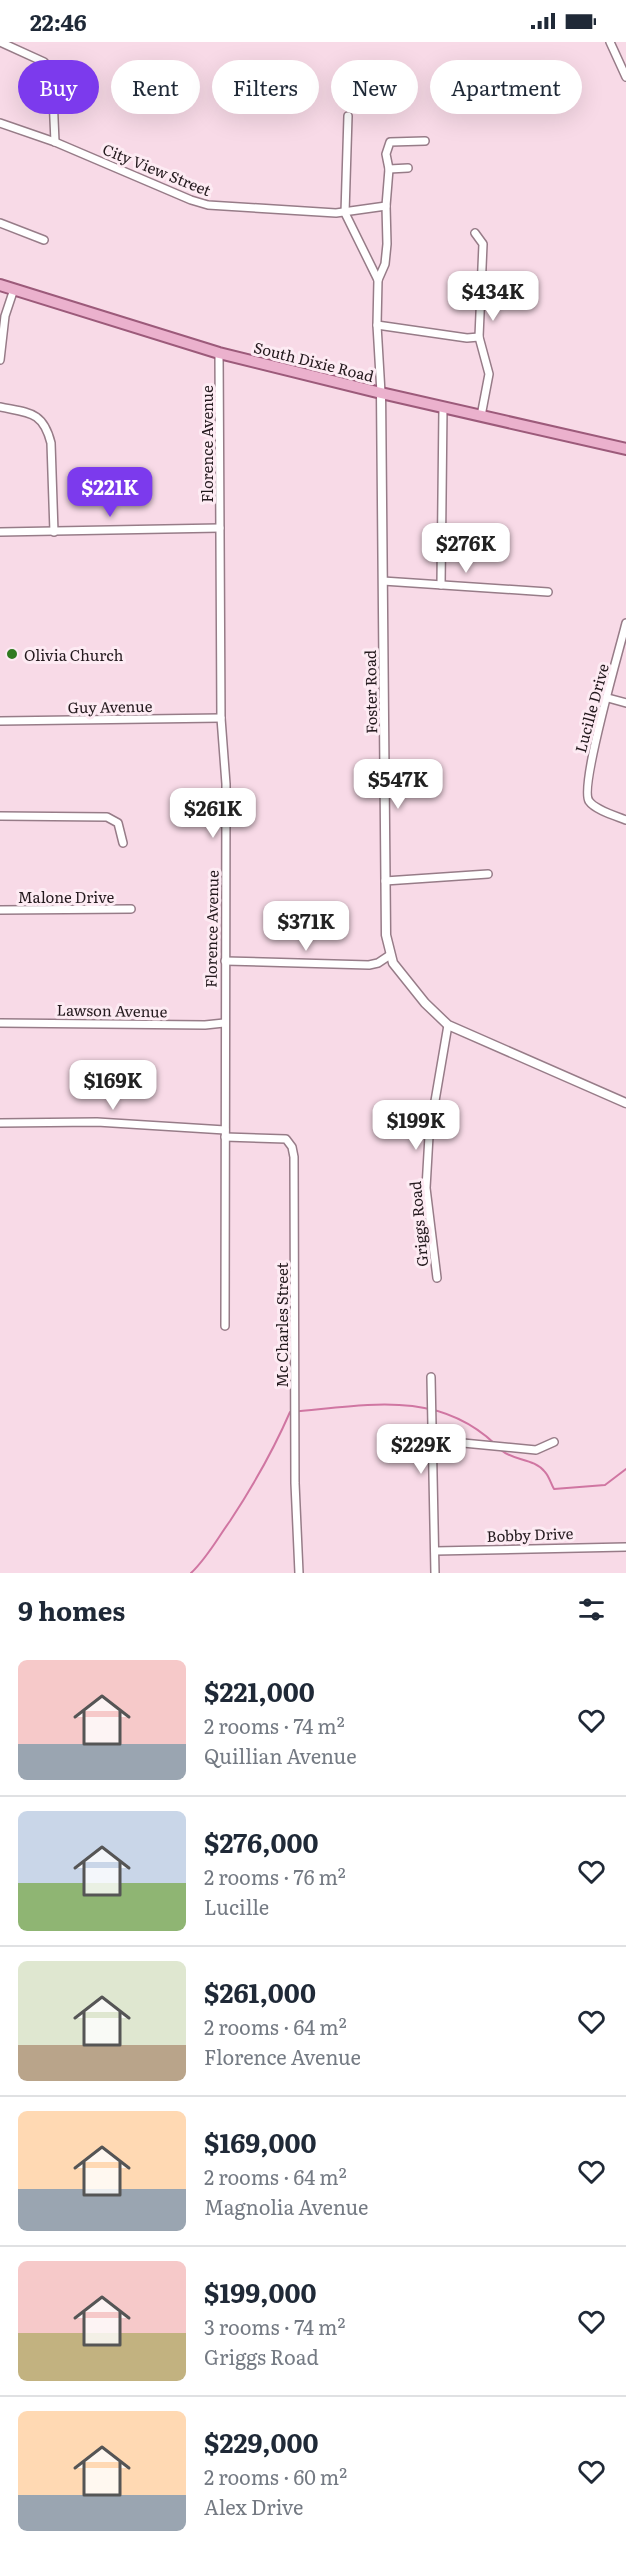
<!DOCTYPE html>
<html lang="en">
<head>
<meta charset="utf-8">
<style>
	body { margin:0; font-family:Literata,serif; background:#f6f6f7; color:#1f2937; height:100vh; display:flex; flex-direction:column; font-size:22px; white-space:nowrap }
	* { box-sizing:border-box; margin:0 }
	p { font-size:20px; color:#747a83 }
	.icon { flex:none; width:33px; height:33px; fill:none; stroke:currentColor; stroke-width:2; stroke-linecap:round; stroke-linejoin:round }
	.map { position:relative; height:1531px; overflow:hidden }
	.details { display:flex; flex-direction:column; background:#fff; flex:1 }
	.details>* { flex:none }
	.hud { position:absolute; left:18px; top:18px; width:591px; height:54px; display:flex; gap:12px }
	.price { position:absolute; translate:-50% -51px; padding:0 14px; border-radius:12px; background:#fff; color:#222; font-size:20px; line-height:39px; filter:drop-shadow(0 2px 3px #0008) }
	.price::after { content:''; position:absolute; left:50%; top:36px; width:18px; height:14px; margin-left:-9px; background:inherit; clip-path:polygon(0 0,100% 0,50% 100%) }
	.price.active { background:#7c3aed; color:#fff }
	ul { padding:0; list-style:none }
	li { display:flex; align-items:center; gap:18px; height:150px; padding:0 18px }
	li+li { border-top:2px solid #e0e1e3 }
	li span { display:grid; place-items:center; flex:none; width:168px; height:120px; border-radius:9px; color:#555 }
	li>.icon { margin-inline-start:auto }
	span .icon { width:72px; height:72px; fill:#fffc; stroke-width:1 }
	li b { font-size:26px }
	h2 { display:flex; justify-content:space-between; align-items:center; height:72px; padding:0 18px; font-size:26px }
	.pill { padding:0 21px; border-radius:27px; background:#fff; box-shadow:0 6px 24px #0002; font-size:21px; line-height:54px }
	.pill.active { background:#7c3aed; color:#fff }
	.status { display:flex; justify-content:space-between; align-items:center; height:42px; padding:0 30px; background:#fff; direction:ltr }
	.status svg { height:16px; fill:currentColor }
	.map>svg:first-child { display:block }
</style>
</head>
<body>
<div class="status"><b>22:46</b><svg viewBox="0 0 49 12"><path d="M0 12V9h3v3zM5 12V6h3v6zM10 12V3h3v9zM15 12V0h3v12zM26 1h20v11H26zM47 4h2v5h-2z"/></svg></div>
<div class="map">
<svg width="626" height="1531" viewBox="0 0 626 1531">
	<rect width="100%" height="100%" fill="#f8dae7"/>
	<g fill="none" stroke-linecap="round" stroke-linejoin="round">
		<g stroke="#d076a2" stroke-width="2">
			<path d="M501,1408c12,11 33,8 44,22 4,4 6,12 9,17l51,-4 21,-16"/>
			<path d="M191,1531c16,-15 26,-34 39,-52 23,-35 43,-70 60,-109 73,-6 146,-24 205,32"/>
		</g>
		<g stroke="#977c88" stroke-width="10">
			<g id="minor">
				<polyline points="0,0 44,20 52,31 55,100"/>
				<polyline points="610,0 626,35"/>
				<polyline points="348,74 345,171 378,238"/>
				<polyline points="0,81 55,100 191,158 208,163 336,171 386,164"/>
				<polyline points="389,127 408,126"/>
				<polyline points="0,181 44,198"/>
				<polyline points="475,191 483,202 479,295 489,332 481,374"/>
				<polyline points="377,283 467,296 479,295"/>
				<polyline points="219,311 221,676 226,742 225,1284"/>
				<polyline points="0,318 5,274 14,247"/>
				<polyline points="381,351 377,283 378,238 385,222 387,202 386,164 389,127 386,112 390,100 425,99"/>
				<path d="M0,365c29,6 43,4 51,36l3,89"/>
				<polyline points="0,490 220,486"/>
				<polyline points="383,539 548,550"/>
				<polyline points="441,543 443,366"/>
				<path d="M626,581c-6,25 -47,164 -37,178 6,9 27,15 37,19"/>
				<polyline points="608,656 626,661"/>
				<polyline points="0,679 221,676"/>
				<polyline points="0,774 107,775 118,781 123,801"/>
				<polyline points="385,839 488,832"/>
				<polyline points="0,868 131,867"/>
				<polyline points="225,919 369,923 378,921 390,913"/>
				<polyline points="0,981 205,983 224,981"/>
				<polyline points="0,1081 97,1080 225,1088"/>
				<polyline points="225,1095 286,1097 292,1105 294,1115 295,1441 299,1531"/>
				<polyline points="437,1236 426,1146 429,1094 448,983"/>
				<polyline points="431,1335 435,1531"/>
				<polyline points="432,1398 536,1408 554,1400"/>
				<polyline points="435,1509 626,1505"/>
			</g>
		</g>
		<g stroke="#977c88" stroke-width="11">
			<polyline id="tertiary" points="381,351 386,893 393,921 425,961 448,983 626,1061"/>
		</g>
		<g stroke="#9c5a7a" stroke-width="14">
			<polyline id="primary" points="0,243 219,311 381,351 626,407"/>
		</g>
		<use href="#minor" stroke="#fff" stroke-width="7"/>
		<use href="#tertiary" stroke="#fff" stroke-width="8"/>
		<use href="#primary" stroke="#ebb1cd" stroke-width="10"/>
	</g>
	<circle fill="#307a20" stroke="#fdebf3" stroke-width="2" cx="12" cy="612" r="6"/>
	<g text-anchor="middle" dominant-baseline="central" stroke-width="6" stroke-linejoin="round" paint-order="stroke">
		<g font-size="15" fill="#23191d" stroke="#fdebf3">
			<text transform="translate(157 127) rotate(22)">City View Street</text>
			<text transform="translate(314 319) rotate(14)">South Dixie Road</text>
			<text transform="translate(206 402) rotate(-90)">Florence Avenue</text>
			<text transform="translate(370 650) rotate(-91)">Foster Road</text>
			<text transform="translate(110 664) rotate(-1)">Guy Avenue</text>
			<text transform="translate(591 666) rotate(-75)">Lucille Drive</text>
			<text x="66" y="854">Malone Drive</text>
			<text transform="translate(211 887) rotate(-89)">Florence Avenue</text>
			<text transform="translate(112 968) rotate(1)">Lawson Avenue</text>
			<text transform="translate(418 1182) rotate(-95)">Griggs Road</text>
			<text transform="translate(281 1283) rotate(-90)">Mc Charles Street</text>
			<text transform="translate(530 1492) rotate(-2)">Bobby Drive</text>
		</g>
		<g font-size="15" fill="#23191d" stroke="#fdebf3" text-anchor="start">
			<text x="24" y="612">Olivia Church</text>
		</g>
	</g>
</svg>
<b class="price" style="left:493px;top:280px">$434K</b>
<b class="price active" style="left:110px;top:476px">$221K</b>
<b class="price" style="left:466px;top:532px">$276K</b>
<b class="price" style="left:398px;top:768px">$547K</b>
<b class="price" style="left:213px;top:797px">$261K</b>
<b class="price" style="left:306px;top:910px">$371K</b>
<b class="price" style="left:113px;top:1069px">$169K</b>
<b class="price" style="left:416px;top:1109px">$199K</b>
<b class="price" style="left:421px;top:1433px">$229K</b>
<div class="hud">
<a class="pill active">Buy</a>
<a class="pill">Rent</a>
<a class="pill">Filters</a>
<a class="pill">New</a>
<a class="pill">Apartment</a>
</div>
</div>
<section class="details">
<h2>9 homes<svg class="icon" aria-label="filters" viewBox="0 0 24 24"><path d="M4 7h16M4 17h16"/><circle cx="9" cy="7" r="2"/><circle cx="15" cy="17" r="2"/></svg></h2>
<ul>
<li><span style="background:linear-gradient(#f6c9c9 70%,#9aa5b1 0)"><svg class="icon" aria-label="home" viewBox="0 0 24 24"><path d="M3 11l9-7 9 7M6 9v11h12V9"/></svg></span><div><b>$221,000</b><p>2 rooms · 74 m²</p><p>Quillian Avenue</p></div><svg class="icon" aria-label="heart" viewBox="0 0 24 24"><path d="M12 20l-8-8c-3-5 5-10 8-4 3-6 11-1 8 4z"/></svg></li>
<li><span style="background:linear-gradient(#c9d6e8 60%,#8fb573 0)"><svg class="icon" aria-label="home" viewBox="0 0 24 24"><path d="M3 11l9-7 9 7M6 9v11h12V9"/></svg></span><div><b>$276,000</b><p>2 rooms · 76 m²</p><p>Lucille</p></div><svg class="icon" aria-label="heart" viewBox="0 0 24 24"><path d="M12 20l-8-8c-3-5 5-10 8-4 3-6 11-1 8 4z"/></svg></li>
<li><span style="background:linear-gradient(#dfe7d0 70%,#b9a48a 0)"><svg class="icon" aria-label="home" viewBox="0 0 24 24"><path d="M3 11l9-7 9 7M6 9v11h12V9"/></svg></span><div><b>$261,000</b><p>2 rooms · 64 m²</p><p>Florence Avenue</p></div><svg class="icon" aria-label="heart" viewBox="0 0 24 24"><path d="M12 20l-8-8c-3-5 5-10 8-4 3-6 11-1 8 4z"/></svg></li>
<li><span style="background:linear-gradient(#ffd9b3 65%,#9aa5b1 0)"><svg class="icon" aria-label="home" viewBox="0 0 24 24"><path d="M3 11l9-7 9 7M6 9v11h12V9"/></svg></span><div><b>$169,000</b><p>2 rooms · 64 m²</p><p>Magnolia Avenue</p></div><svg class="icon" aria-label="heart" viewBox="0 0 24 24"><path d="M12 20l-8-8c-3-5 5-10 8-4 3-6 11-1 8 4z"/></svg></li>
<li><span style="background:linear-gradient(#f6c9c9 60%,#c2b280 0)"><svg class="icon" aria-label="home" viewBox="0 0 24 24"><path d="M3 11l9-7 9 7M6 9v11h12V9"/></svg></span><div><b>$199,000</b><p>3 rooms · 74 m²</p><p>Griggs Road</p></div><svg class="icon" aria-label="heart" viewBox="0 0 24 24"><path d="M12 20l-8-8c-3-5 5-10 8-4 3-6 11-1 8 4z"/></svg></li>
<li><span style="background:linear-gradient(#ffd9b3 70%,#9aa5b1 0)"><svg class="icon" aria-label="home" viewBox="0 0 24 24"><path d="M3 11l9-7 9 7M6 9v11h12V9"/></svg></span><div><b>$229,000</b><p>2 rooms · 60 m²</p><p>Alex Drive</p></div><svg class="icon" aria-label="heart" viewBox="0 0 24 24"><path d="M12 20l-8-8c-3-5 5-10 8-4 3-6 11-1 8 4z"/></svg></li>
</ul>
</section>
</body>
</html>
